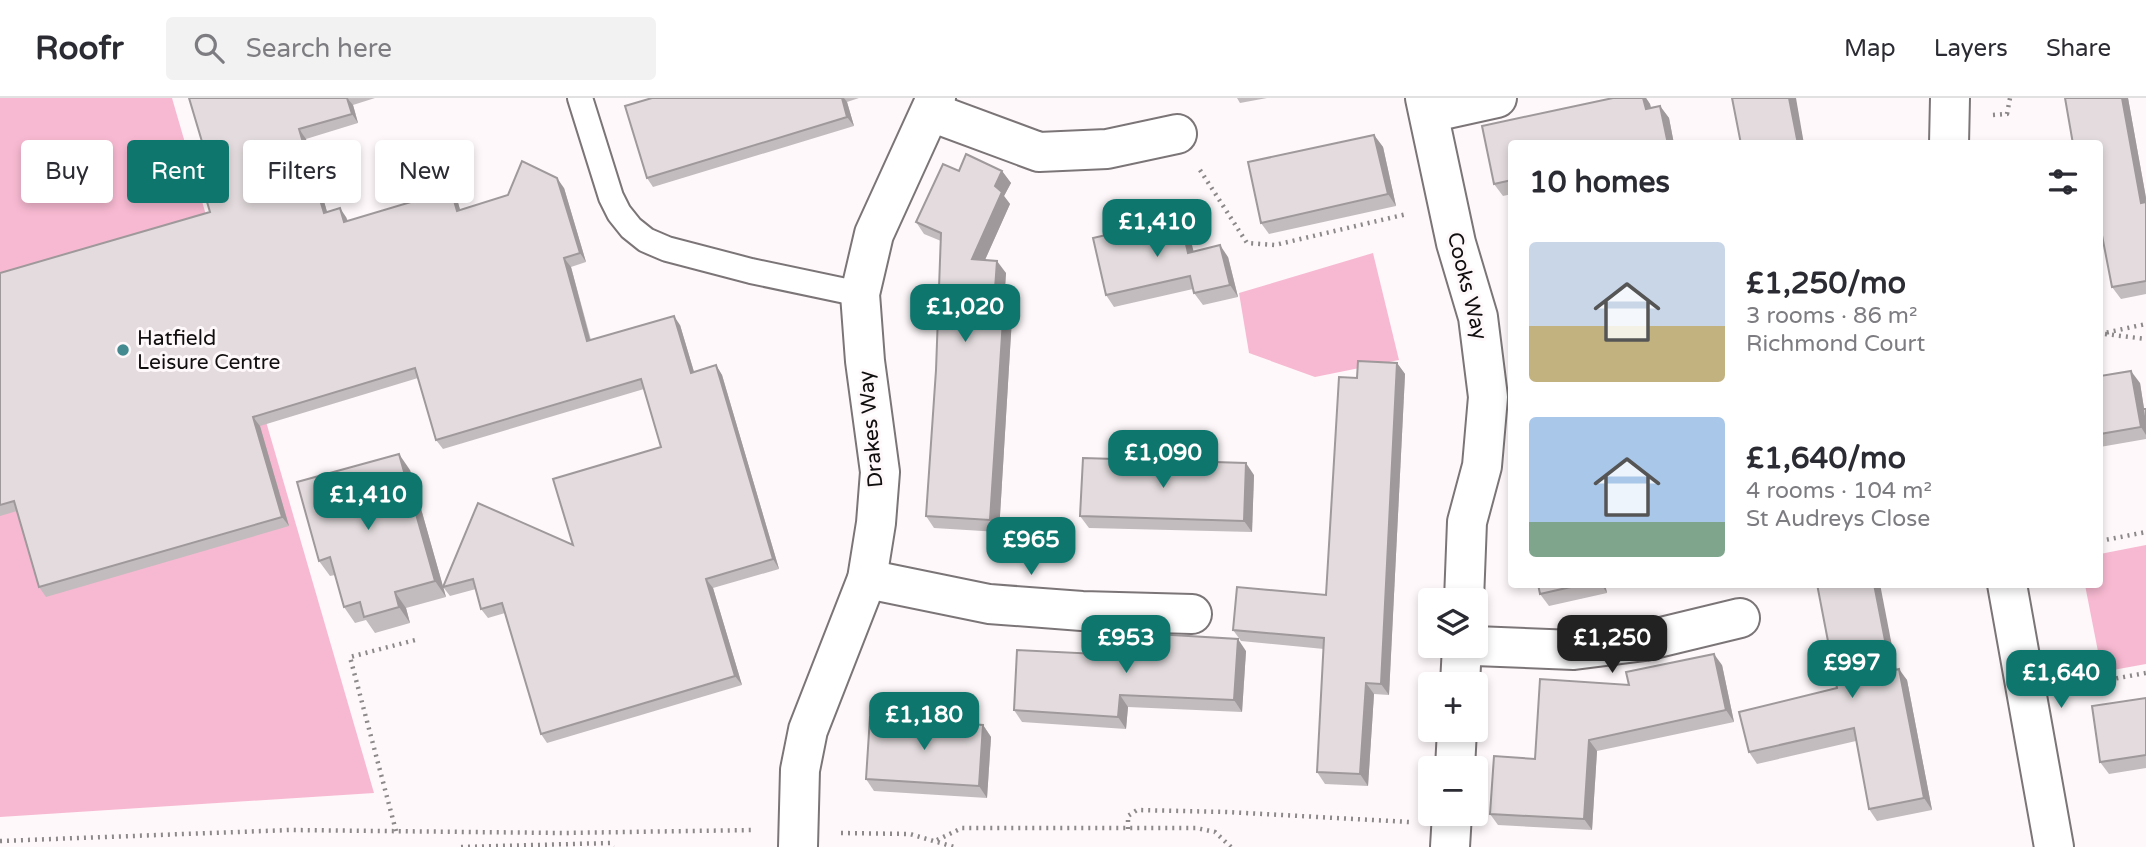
<!DOCTYPE html>
<html lang="en">
<head>
<meta charset="utf-8">
<style>
	body { margin:0; font-family:"Varela Round",sans-serif; background:#f2f2f3; color:#2b2b33; height:100vh; display:flex; flex-direction:column; font-size:26px; white-space:nowrap }
	* { box-sizing:border-box; margin:0 }
	p { font-size:23px; color:#7c7c81 }
	.icon { flex:none; width:38px; height:38px; fill:none; stroke:currentColor; stroke-width:2; stroke-linecap:round; stroke-linejoin:round }
	.map { position:relative; flex:1; overflow:hidden }
	.panel { position:absolute; left:1508px; top:42px; width:595px; height:448px; display:flex; flex-direction:column; background:#fff; border-radius:7px; box-shadow:0 4px 10px #0003 }
	.panel>* { flex:none }
	.guide { position:absolute; left:21px; top:42px; width:665px; height:63px; display:flex; gap:14px }
	.tools { position:absolute; left:1418px; top:490px; display:grid; gap:14px }
	.tools a { display:grid; place-items:center; width:70px; height:70px; border-radius:7px; background:#fff; box-shadow:0 4px 10px #0003; font-size:35px }
	.price { position:absolute; translate:-50% -60px; padding:0 16px; border-radius:14px; background:#0f766e; color:#fff; font-size:23px; line-height:46px; filter:drop-shadow(0 2px 4px #0008) }
	.price::after { content:''; position:absolute; left:50%; top:42px; width:21px; height:16px; margin-left:-10px; background:inherit; clip-path:polygon(0 0,100% 0,50% 100%) }
	.price.selected { background:#222; color:#fff }
	ul { padding:0; list-style:none }
	li { display:flex; align-items:center; gap:21px; height:175px; padding:0 21px }
	li span { display:grid; place-items:center; flex:none; width:196px; height:140px; border-radius:7px; color:#555 }
	li>.icon { margin-inline-start:auto }
	span .icon { width:84px; height:84px; fill:#fffc; stroke-width:1 }
	li b { font-size:30px }
	h2 { display:flex; justify-content:space-between; align-items:center; height:84px; padding:0 21px; font-size:30px }
	.tag { padding:0 24px; border-radius:7px; background:#fff; box-shadow:0 4px 10px #0003; font-size:24px; line-height:63px }
	.tag.selected { background:#0f766e; color:#fff }
	header { display:flex; align-items:center; gap:42px; box-sizing:border-box; height:98px; padding:0 35px; background:#fff; border-bottom:2px solid #e1e1e2 }
	header strong { font-size:33px }
	nav { display:flex; gap:38px; margin-inline-start:auto; font-size:24px }
	.search { width:490px; height:63px; background:#f2f2f3; display:flex; align-items:center; gap:18px; box-sizing:border-box; padding:0 24px; border-radius:7px; color:#7c7c81; font-size:26px }
	.map>svg:first-child { display:block }
</style>
</head>
<body>
<header>
<strong>Roofr</strong>
<div class="search"><svg class="icon" aria-label="search" viewBox="0 0 24 24"><circle cx="10" cy="10" r="6"/><path d="M15 15l6 6"/></svg>Search here</div>
<nav><a>Map</a><a>Layers</a><a>Share</a></nav>
</header>
<div class="map">
<svg width="2146" height="749" viewBox="0 0 2146 749">
	<rect width="100%" height="100%" fill="#fef8fa"/>
	<g fill="#f7b9d1">
		<polygon points="0,0 172,0 374,695 0,719"/>
		<polygon points="1373,155 1399,262 1315,279 1249,255 1239,195"/>
		<polygon points="2146,447 2146,566 2102,574 2085,487 2100,486 2100,456"/>
	</g>
	<g fill="none" stroke-linecap="round" stroke-linejoin="round">
		<g stroke="#7c7577" stroke-width="28">
			<polyline id="lane" points="580,0 611,99 619,115 631,130 646,142 667,151 751,173 860,196"/>
		</g>
		<g stroke="#7c7577" stroke-width="42">
			<g id="street">
				<polyline points="1425,0 1456,145 1478,219 1488,299 1482,368 1467,424 1464,502"/>
				<polyline points="931,14 1039,54 1107,51 1177,36"/>
				<polyline points="1429,15 1497,0"/>
				<polyline points="1949,46 1950,0"/>
				<polyline points="867,481 989,506 1082,513 1192,516"/>
				<polyline points="2007,486 2054,749"/>
				<polyline points="1475,548 1574,552 1645,543 1740,520"/>
				<polyline points="1460,586 1462,548"/>
				<polyline points="1455,670 1457,632"/>
				<polyline points="798,749 800,672 808,632 867,481 876,425 880,374 865,263 860,196 874,136 936,0"/>
				<polyline points="1450,749 1452,716"/>
			</g>
		</g>
		<g stroke="#8d898a" stroke-width="4.5" stroke-dasharray="2 5" stroke-linecap="butt">
			<polyline points="1993,17 2007,16 2010,0"/>
			<polyline points="1200,72 1247,145 1275,147 1407,116"/>
			<polyline points="2100,236 2146,226"/>
			<polyline points="2105,236 2146,241"/>
			<polyline points="2100,443 2146,434"/>
			<polyline points="2068,589 2146,575"/>
			<polyline points="1128,731 1128,718 1137,712 1227,714 1409,724"/>
			<polyline points="396,733 350,559 419,541"/>
			<polyline points="841,735 910,736 954,749"/>
			<polyline points="937,742 962,730 1196,730 1215,734 1231,749"/>
			<polyline points="0,743 290,732 562,735 755,732"/>
			<polyline points="461,749 610,745 613,749"/>
		</g>
		<use href="#lane" stroke="#fff" stroke-width="24"/>
		<use href="#street" stroke="#fff" stroke-width="38"/>
	</g>
	<g fill="#c3bcbe">
		<polygon points="189,0 375,0 353,7 358,25 306,41 327,114 346,119 348,123 457,101 460,112 564,90 586,164 571,169 591,242 680,227 694,274 716,267 722,277 779,471 713,490 742,587 547,645 541,636 505,515 488,520 481,511 476,491 450,498 443,489 573,447 661,349 644,291 443,351 436,342 418,280 260,328 289,428 46,499 39,489 17,413 0,418 0,175 210,114 217,94"/>
		<polygon points="652,0 859,0 847,4 854,28 653,89 647,80"/>
		<polygon points="1237,0 1267,0 1240,5"/>
		<polygon points="1613,0 1646,0 1650,6 1651,10 1660,8 1669,20 1674,46 1512,46 1512,96 1503,98 1494,86 1482,28"/>
		<polygon points="2065,0 2128,0 2146,100 2146,196 2121,201 2112,189 2100,46"/>
		<polygon points="1374,37 1383,49 1396,108 1269,136 1261,125"/>
		<polygon points="959,73 1002,73 1011,85 1004,98 1010,106 985,162 1006,175 1005,191 1013,203 999,434 934,430 926,418 936,272 941,143 924,136 916,124"/>
		<polygon points="1180,120 1188,131 1193,154 1228,159 1238,199 1203,207 1194,195 1193,191 1114,209 1106,197"/>
		<polygon points="1397,265 1405,276 1389,597 1374,596 1368,688 1325,686 1317,674 1324,551 1241,543 1233,532 1326,497 1357,280"/>
		<polygon points="2100,278 2140,285 2144,311 2146,311 2146,341 2100,349"/>
		<polygon points="410,372 446,499 406,510 410,525 375,535 366,522 355,525 344,509 335,477 330,478 319,463"/>
		<polygon points="1254,377 1252,434 1089,430 1080,418"/>
		<polygon points="1538,486 1605,486 1607,495 1549,508 1540,496"/>
		<polygon points="1890,541 1896,571 1907,582 1932,712 1877,723 1869,711 1856,643 1757,666 1749,654 1837,590"/>
		<polygon points="1246,553 1242,614 1128,609 1126,631 1022,624 1014,612 1138,558"/>
		<polygon points="1722,567 1734,624 1597,653 1592,732 1498,727 1490,716 1535,661 1629,587"/>
		<polygon points="2146,600 2146,670 2109,676 2100,664"/>
		<polygon points="983,627 991,639 987,700 874,693 866,681"/>
	</g>
	<g fill="#9f999b">
		<polygon points="347,0 353,7 358,25 352,16"/>
		<polygon points="842,0 844,0 847,4 854,28 847,19"/>
		<polygon points="1643,0 1646,0 1650,6 1654,23 1646,11"/>
		<polygon points="1789,0 1796,0 1804,46 1798,46"/>
		<polygon points="2122,0 2128,0 2146,100 2146,113 2141,105"/>
		<polygon points="1660,8 1669,20 1674,46 1668,46"/>
		<polygon points="299,31 306,41 330,124 324,115"/>
		<polygon points="1374,37 1383,49 1396,108 1388,96"/>
		<polygon points="1002,73 1011,85 1004,98 1010,106 980,173 972,161 995,88"/>
		<polygon points="557,80 564,90 586,164 580,155"/>
		<polygon points="451,92 457,101 463,122 457,113"/>
		<polygon points="340,110 346,119 351,133 344,124"/>
		<polygon points="1180,120 1188,131 1197,167 1188,155"/>
		<polygon points="1220,147 1228,159 1238,199 1230,187"/>
		<polygon points="564,160 571,169 593,253 587,243"/>
		<polygon points="997,163 1006,175 1004,203 995,191"/>
		<polygon points="1005,191 1013,203 999,434 990,422"/>
		<polygon points="674,218 680,227 697,284 691,275"/>
		<polygon points="1397,265 1405,276 1389,597 1381,586"/>
		<polygon points="716,267 722,277 779,471 773,461"/>
		<polygon points="2131,273 2140,285 2146,323 2146,337 2141,329"/>
		<polygon points="253,319 260,328 289,428 282,419"/>
		<polygon points="399,356 410,372 446,499 435,483"/>
		<polygon points="1246,365 1254,377 1252,434 1244,423"/>
		<polygon points="706,481 713,490 742,587 735,578"/>
		<polygon points="1601,486 1605,486 1607,495"/>
		<polygon points="1874,486 1880,486 1899,584 1891,573"/>
		<polygon points="395,494 406,510 410,525 399,509"/>
		<polygon points="1238,541 1246,553 1242,614 1234,602"/>
		<polygon points="1714,556 1722,567 1734,624 1726,612"/>
		<polygon points="1899,571 1907,582 1932,712 1924,700"/>
		<polygon points="1366,585 1374,596 1368,688 1360,676"/>
		<polygon points="1120,597 1128,609 1126,631 1118,619"/>
		<polygon points="983,627 991,639 987,700 979,688"/>
		<polygon points="1589,642 1597,653 1592,732 1584,721"/>
	</g>
	<g fill="#e3dbdd" stroke="#9f999b" stroke-width="2">
		<polygon points="189,0 347,0 352,16 299,31 324,115 340,110 344,124 451,92 457,113 508,97 522,63 557,80 580,155 564,160 587,243 674,218 691,275 716,267 773,461 706,481 735,578 541,636 502,505 481,511 473,481 443,489 478,405 573,447 553,381 661,349 641,281 436,342 415,270 253,319 282,419 39,489 14,403 0,407 0,175 210,114 205,97 217,94"/>
		<polygon points="652,0 842,0 847,19 647,80 625,8"/>
		<polygon points="1613,0 1643,0 1646,11 1660,8 1668,46 1512,46 1512,82 1494,86 1482,28"/>
		<polygon points="1732,0 1789,0 1798,46 1741,46"/>
		<polygon points="2065,0 2122,0 2141,105 2146,104 2146,183 2112,189 2100,127 2100,46 2073,46"/>
		<polygon points="1374,37 1388,96 1261,125 1248,64"/>
		<polygon points="966,56 1002,73 995,88 1002,94 972,161 997,163 995,191 1005,191 990,422 926,418 936,272 941,135 916,124 943,66 959,73"/>
		<polygon points="1180,120 1188,155 1220,147 1230,187 1194,195 1190,178 1106,197 1093,140"/>
		<polygon points="1358,263 1397,265 1381,586 1366,585 1360,676 1317,674 1324,540 1233,532 1237,489 1326,497 1339,279 1357,280"/>
		<polygon points="2131,273 2141,329 2100,336 2100,278"/>
		<polygon points="2143,311 2146,311 2146,332"/>
		<polygon points="399,356 435,483 395,494 399,509 364,519 360,504 344,509 330,459 319,463 297,384"/>
		<polygon points="1083,360 1246,365 1244,423 1080,418"/>
		<polygon points="1538,486 1584,486 1540,496"/>
		<polygon points="1817,486 1874,486 1891,573 1899,571 1924,700 1869,711 1854,630 1749,654 1739,614 1837,590"/>
		<polygon points="1139,535 1238,541 1234,602 1120,597 1118,619 1014,612 1017,552 1138,558"/>
		<polygon points="1714,556 1726,612 1589,642 1584,721 1490,716 1494,658 1535,661 1540,581 1629,587 1626,574"/>
		<polygon points="2146,600 2146,657 2100,664 2092,608"/>
		<polygon points="870,619 983,627 979,688 866,681"/>
	</g>
	<circle fill="#428a90" stroke="#fef8fa" stroke-width="2.5" cx="123" cy="252" r="7"/>
	<g text-anchor="middle" dominant-baseline="central" stroke-width="6" stroke-linejoin="round" paint-order="stroke">
		<g font-size="21" fill="#110e0f" stroke="#fef8fa">
			<text transform="translate(1467 188) rotate(76)">Cooks Way</text>
			<text transform="translate(871 331) rotate(-95)">Drakes Way</text>
		</g>
		<g font-size="21" fill="#110e0f" stroke="#fef8fa" text-anchor="start">
			<text x="137" y="240">Hatfield<tspan x="137" dy="24">Leisure Centre</tspan></text>
		</g>
	</g>
</svg>
<div class="tools">
<a><svg class="icon" aria-label="layers" viewBox="0 0 24 24"><path d="M12 4l9 5-9 5-9-5zM3 14l9 5 9-5"/></svg></a>
<a>+</a>
<a>−</a>
</div>
<b class="price" style="left:1157px;top:161px">£1,410</b>
<b class="price" style="left:965px;top:246px">£1,020</b>
<b class="price" style="left:1163px;top:392px">£1,090</b>
<b class="price" style="left:368px;top:434px">£1,410</b>
<b class="price" style="left:1031px;top:479px">£965</b>
<b class="price" style="left:1126px;top:577px">£953</b>
<b class="price selected" style="left:1612px;top:577px">£1,250</b>
<b class="price" style="left:1852px;top:602px">£997</b>
<b class="price" style="left:2061px;top:612px">£1,640</b>
<b class="price" style="left:924px;top:654px">£1,180</b>
<div class="guide">
<a class="tag">Buy</a>
<a class="tag selected">Rent</a>
<a class="tag">Filters</a>
<a class="tag">New</a>
</div>
<section class="panel">
<h2>10 homes<svg class="icon" aria-label="filters" viewBox="0 0 24 24"><path d="M4 7h16M4 17h16"/><circle cx="9" cy="7" r="2"/><circle cx="15" cy="17" r="2"/></svg></h2>
<ul>
<li><span style="background:linear-gradient(#c9d6e8 60%,#c2b280 0)"><svg class="icon" aria-label="home" viewBox="0 0 24 24"><path d="M3 11l9-7 9 7M6 9v11h12V9"/></svg></span><div><b>£1,250/mo</b><p>3 rooms · 86 m²</p><p>Richmond Court</p></div></li>
<li><span style="background:linear-gradient(#a9c7e8 75%,#7fa58c 0)"><svg class="icon" aria-label="home" viewBox="0 0 24 24"><path d="M3 11l9-7 9 7M6 9v11h12V9"/></svg></span><div><b>£1,640/mo</b><p>4 rooms · 104 m²</p><p>St Audreys Close</p></div></li>
</ul>
</section>
</div>
</body>
</html>
